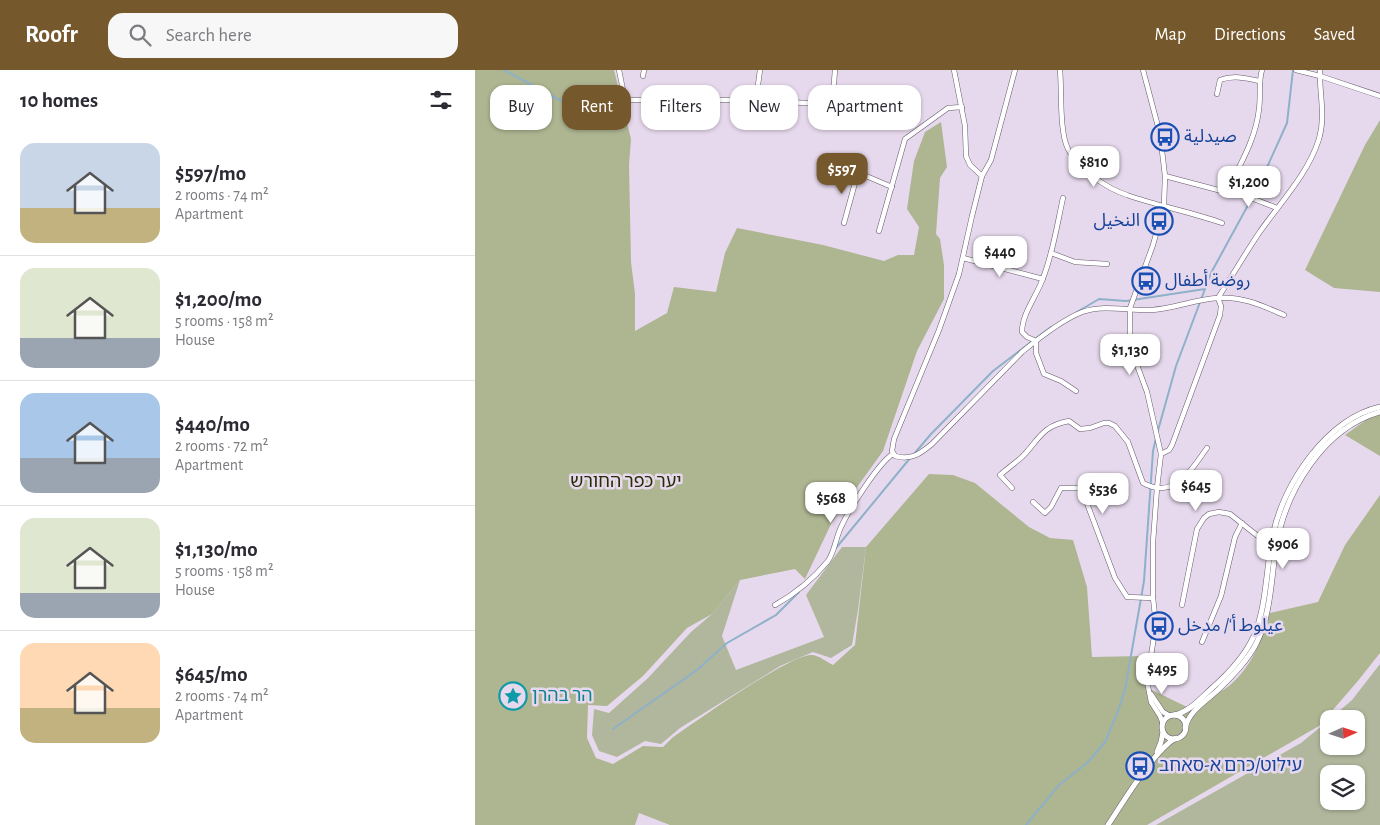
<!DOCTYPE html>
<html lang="en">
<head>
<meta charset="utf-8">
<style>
	body { margin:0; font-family:"Alegreya Sans","Noto Sans Arabic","Noto Sans Hebrew",sans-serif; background:#f7f7f7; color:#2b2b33; height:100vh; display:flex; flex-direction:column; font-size:19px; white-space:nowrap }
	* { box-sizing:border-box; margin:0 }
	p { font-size:16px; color:#7c7c81 }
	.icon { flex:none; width:28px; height:28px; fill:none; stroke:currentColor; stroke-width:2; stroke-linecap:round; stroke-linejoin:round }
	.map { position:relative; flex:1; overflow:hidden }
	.side { display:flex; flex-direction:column; background:#fff; width:475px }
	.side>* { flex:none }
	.guide { position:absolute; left:15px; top:15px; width:475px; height:45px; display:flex; gap:10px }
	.needle { width:32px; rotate:87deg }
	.tools { position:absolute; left:845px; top:640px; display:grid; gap:10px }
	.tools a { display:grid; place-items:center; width:45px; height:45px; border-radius:10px; background:#fff; box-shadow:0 1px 4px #0004; font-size:25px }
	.price { position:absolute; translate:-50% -42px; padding:0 11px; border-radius:10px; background:#fff; color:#222; font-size:16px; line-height:32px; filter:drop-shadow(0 1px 2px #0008) }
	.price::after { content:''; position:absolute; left:50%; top:30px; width:15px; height:11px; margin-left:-8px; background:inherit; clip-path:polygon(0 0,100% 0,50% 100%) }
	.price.active { background:#75582c; color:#fff }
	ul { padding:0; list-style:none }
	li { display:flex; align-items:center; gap:15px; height:125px; padding:0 20px }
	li+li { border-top:1px solid #e1e1e2 }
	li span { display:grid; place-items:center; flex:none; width:140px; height:100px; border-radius:15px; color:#555 }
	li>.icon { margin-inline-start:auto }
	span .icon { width:60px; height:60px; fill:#fffc; stroke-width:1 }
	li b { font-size:21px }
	h2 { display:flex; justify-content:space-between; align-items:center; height:60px; padding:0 20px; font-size:21px }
	.tag { padding:0 18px; border-radius:15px; background:#fff; box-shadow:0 1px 4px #0004; font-size:18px; line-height:45px }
	.tag.active { background:#75582c; color:#fff }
	header { display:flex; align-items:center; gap:30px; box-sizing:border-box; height:70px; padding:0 25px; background:#75582c; color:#fff }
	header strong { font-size:24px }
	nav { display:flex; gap:28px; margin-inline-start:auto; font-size:18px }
	.search { width:350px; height:45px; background:#f7f7f7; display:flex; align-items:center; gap:12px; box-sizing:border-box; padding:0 18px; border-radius:15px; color:#7c7c81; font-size:19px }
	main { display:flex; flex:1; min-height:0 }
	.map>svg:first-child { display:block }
</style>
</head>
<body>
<header>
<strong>Roofr</strong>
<div class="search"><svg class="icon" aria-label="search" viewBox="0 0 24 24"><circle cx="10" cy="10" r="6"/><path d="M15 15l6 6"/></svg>Search here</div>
<nav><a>Map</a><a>Directions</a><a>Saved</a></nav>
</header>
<main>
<section class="side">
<h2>10 homes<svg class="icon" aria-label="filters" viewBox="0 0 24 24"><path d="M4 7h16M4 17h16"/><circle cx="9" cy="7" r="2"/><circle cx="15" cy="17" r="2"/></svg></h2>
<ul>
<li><span style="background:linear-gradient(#c9d6e8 65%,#c2b280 0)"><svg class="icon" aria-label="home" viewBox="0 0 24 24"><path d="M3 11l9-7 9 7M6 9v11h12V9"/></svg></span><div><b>$597/mo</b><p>2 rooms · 74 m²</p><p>Apartment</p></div></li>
<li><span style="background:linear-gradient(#dfe7d0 70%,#9aa5b1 0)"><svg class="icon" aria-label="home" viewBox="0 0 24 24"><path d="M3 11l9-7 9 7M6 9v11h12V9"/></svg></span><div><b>$1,200/mo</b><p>5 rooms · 158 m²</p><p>House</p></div></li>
<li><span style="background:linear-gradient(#a9c7e8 65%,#9aa5b1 0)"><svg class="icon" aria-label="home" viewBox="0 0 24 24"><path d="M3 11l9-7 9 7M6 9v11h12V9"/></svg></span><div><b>$440/mo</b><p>2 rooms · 72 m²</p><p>Apartment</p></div></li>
<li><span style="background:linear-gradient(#dfe7d0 75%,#9aa5b1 0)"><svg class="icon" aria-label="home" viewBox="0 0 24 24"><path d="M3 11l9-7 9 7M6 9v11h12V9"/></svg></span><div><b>$1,130/mo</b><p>5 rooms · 158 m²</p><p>House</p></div></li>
<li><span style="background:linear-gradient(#ffd9b3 65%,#c2b280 0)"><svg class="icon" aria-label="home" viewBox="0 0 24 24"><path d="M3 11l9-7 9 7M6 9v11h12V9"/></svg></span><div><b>$645/mo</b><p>2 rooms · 74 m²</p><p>Apartment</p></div></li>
</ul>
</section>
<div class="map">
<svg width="905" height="755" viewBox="0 0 905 755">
	<rect width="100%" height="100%" fill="#e7d9ed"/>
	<g fill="#b0b79c" fill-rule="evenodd">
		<polygon points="367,477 391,477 383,540 377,575 356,588 338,582 305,596 205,658 186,674 170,671 142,687 124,681 117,665 119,639 134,643 173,608 216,562 237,544 265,510 247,566 261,600 349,567 331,525"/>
		<path d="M905,594v161h-224l145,-82 28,-23v26h27v-27h-26l22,-19zM854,704h27v27h-27z"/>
	</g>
	<g fill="#adb591">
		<path d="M0,0h139l17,69 -2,26 2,97 4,32v37l32,-18 7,-26 42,5 9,-39 12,-25 86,17 61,16 14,-6h16l5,-28 -12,-18 7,-48 11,-29 16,-10 6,45 -7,11 -4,56 4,5 4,26v34l-27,52 -34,100 -51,71 -27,57 -10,-10 -55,11 -28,34 -25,14 -44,48 -36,30 -19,-1 -1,33 9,20 17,6 30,-18 20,1 9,-9c21,-15 120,-85 140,-83 6,0 15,7 21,10l22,-20 11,-98 63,-73 24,1 22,8 54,44 21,11 23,2 14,47 5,70 51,-1 -2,23 5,8 41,20c14,-6 30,-12 42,-21 23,-19 32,-45 41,-73l48,-11 27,-57 35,-50v158l-23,29 -38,44 -172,99h-477l-31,-12 -4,12h-160z"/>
		<polygon points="905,50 905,222 859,218 830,200 890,75"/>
		<polygon points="905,344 905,386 870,365 891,350"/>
	</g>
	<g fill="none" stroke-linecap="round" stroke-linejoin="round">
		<g stroke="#8eb1c9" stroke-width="2">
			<polyline points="29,0 105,41"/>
			<polyline points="602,242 624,229 651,231 730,219"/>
			<polyline points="682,364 701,296 736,203 784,115 812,53 818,0"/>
			<polyline points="439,384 456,364 518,301 576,257"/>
			<polyline points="361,478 436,387"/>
			<polyline points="138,659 222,600 252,573 301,545 324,522"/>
			<polyline points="551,755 584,715 612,693 630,672 643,641 650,620 669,511 678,381 681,368"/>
		</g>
		<g stroke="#66596b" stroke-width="5.5">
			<g id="minor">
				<polyline points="144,0 150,30 281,30 346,34 358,25 360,0"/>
				<polyline points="479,0 490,56 491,86 495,95 507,106"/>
				<path d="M540,0l-24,90 -9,16 -10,40 -13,58 -20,56 -45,109 -2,12 3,5c16,5 26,-3 37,-12l90,-92c17,-14 40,-32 60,-40 22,-8 47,-1 69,-2 22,-1 45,-11 67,-12 24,-2 45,8 66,17"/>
				<path d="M585,0c2,21 -1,61 8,79 8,19 40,40 59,46 31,11 64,17 95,28"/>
				<polyline points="668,0 685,64 690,106 689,135 678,175 655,238 655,270 659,287 672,322 686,384 682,418 678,472 678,528 681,554 672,611 676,632 685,646 688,654"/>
				<polyline points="821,0 845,6 905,26"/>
				<polyline points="168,6 169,0"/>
				<path d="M742,24l3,-14c13,-5 26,-2 39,1"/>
				<polyline points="281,30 285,0"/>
				<polyline points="363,94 417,117"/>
				<path d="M690,106l53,14 10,-1c13,-26 28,-51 31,-80 2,-14 -1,-25 3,-39"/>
				<polyline points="753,119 802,138"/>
				<path d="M588,128c-6,27 -10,55 -20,80 -6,18 -21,35 -21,54l5,5 9,4v12l8,21 17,7 15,10"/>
				<polyline points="369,153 383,102"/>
				<polyline points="404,161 430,69 473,38 487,37"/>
				<polyline points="576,183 600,192 632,194"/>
				<polyline points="488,188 568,209"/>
				<path d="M686,384l8,-4 3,-5 48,-130 1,-9 -3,-8c14,-22 27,-44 41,-65 21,-30 49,-59 60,-94 7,-24 0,-46 1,-69"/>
				<path d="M537,418l-12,-13c7,-6 15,-12 22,-18 17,-17 19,-31 47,-36l11,8 10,-1 14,-5h5l6,3 13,16 15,41c32,17 48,-13 64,-35"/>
				<polyline points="558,432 570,443 576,437 586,418 605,418 610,428 640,508 652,527 678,528"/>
				<path d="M300,535c20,-11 39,-27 53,-44 7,-10 8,-25 14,-36 7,-15 37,-63 51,-71"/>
				<polyline points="707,535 722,459 729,448 734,444 744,442 755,444 784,467 802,473"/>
				<polyline points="727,572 746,526 760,467 767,453"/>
				<polyline points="676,624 688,642 695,646"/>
			</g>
		</g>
		<g stroke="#66596b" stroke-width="6">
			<g id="tertiary">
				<path d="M699,645c15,-3 26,-16 37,-26 16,-14 34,-33 43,-53 13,-31 12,-68 19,-101 10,-51 54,-116 107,-128"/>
				<circle cx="699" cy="657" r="12"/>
				<path d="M710,658c5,-19 22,-27 35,-40 13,-13 27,-27 36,-44 15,-29 15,-65 20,-97 9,-55 47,-119 104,-135"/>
				<polyline points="682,682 686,672 688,662"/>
				<path d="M633,755c14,-21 47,-76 68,-87"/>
			</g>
		</g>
		<use href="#minor" stroke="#fff" stroke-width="4.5"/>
		<use href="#tertiary" stroke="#fff" stroke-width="5"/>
	</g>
	<defs>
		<g id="bus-ring" transform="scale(1.4375)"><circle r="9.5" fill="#e7d9ed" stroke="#1a4fb4" stroke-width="1.5"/><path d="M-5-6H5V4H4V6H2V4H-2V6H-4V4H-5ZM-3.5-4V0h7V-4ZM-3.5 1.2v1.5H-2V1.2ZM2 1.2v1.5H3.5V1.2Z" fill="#1a4fb4"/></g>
		<g id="sight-ring" transform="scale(1.4375)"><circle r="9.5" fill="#e7d9ed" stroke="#0f9aa8" stroke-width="1.5"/><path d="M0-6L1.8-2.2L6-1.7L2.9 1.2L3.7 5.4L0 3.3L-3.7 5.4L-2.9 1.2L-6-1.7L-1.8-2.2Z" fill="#0f9aa8"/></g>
	</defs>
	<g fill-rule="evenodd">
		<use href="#bus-ring" x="690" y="67"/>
		<use href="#bus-ring" x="684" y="151"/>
		<use href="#bus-ring" x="671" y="211"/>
		<use href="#bus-ring" x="684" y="556"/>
		<use href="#sight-ring" x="38" y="626"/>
		<use href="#bus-ring" x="665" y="696"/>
	</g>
	<g text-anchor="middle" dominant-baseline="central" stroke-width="5" stroke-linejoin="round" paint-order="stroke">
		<g font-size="18" fill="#164399" stroke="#e7d9ed" text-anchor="start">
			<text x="709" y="67">صيدلية</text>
			<text x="665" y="151" text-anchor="end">النخيل</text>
			<text x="690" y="211">روضة أطفال</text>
			<text x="703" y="556">عيلوط أ‘/ مدخل</text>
			<text x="684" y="696">עילוט/כרם א-סאחב</text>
		</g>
		<g font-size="18" fill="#272e01" stroke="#e7d9ed">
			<text x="151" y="412">יער כפר החורש</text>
		</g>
		<g font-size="18" fill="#0d838f" stroke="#e7d9ed" text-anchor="start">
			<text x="57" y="626">הר בהרן</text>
		</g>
	</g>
</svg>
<div class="tools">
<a><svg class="needle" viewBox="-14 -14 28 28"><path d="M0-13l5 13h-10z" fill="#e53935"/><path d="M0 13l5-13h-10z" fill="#7c7c81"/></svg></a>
<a><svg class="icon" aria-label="layers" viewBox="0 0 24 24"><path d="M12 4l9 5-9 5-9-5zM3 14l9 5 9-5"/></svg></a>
</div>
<b class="price" style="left:619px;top:118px">$810</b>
<b class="price active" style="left:367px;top:125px">$597</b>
<b class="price" style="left:774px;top:138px">$1,200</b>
<b class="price" style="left:525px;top:208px">$440</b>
<b class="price" style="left:655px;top:306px">$1,130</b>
<b class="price" style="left:721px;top:442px">$645</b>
<b class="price" style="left:628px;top:445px">$536</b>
<b class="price" style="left:356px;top:454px">$568</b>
<b class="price" style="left:808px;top:500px">$906</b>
<b class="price" style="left:687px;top:625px">$495</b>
<div class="guide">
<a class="tag">Buy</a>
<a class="tag active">Rent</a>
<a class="tag">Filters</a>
<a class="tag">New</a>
<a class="tag">Apartment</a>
</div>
</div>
</main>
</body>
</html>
